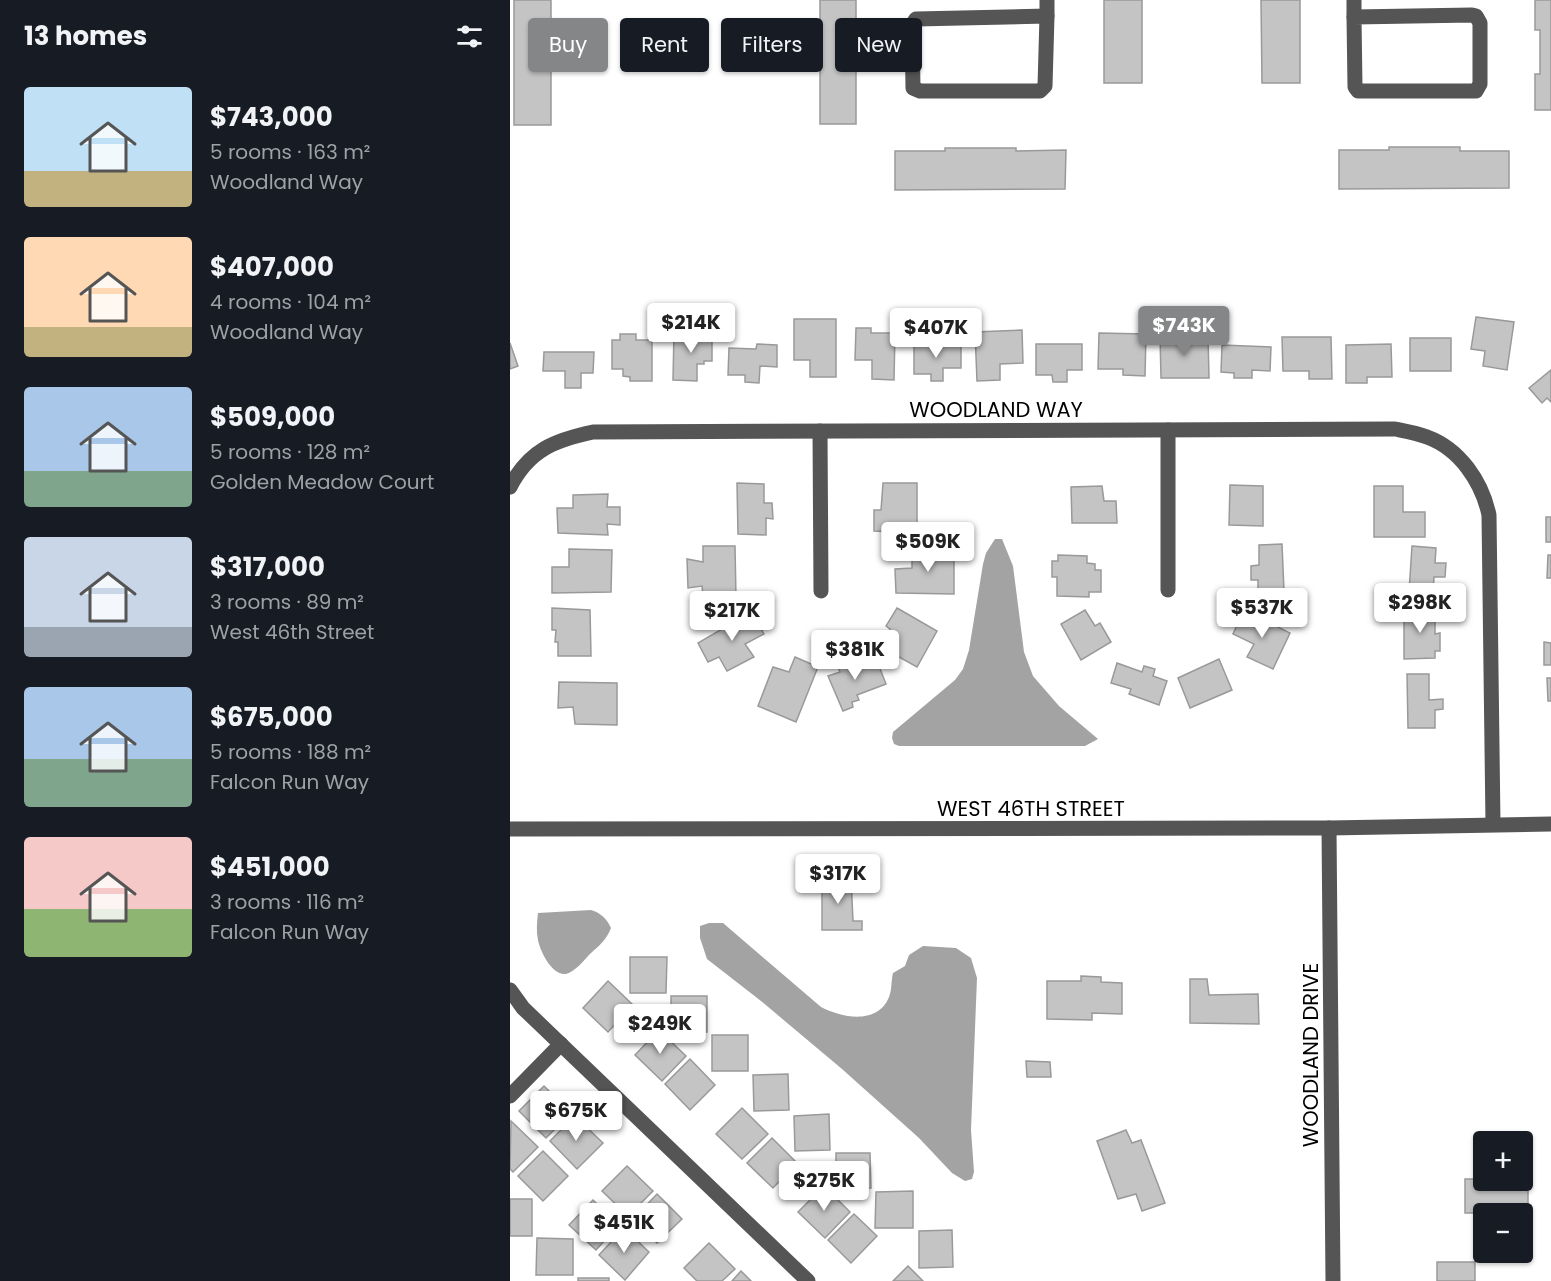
<!DOCTYPE html>
<html lang="en">
<head>
<meta charset="utf-8">
<style>
	body { margin:0; font-family:Poppins,sans-serif; background:#242831; color:#f1f3f6; height:100vh; display:flex; flex-direction:column; font-size:22px; white-space:nowrap }
	* { box-sizing:border-box; margin:0 }
	p { font-size:20px; color:#9ea1a6 }
	.icon { flex:none; width:33px; height:33px; fill:none; stroke:currentColor; stroke-width:2; stroke-linecap:round; stroke-linejoin:round }
	.map { position:relative; flex:1; overflow:hidden }
	.sheet { display:flex; flex-direction:column; background:#171b24; width:510px }
	.sheet>* { flex:none }
	.banner { position:absolute; left:18px; top:18px; width:570px; height:54px; display:flex; gap:12px }
	.controls { position:absolute; left:963px; top:1131px; display:grid; gap:12px }
	.controls a { display:grid; place-items:center; width:60px; height:60px; border-radius:6px; background:#171b24; box-shadow:0 2px 4px #0004; font-size:30px }
	.price { position:absolute; translate:-50% -51px; padding:0 14px; border-radius:6px; background:#fff; color:#222; font-size:20px; line-height:39px; filter:drop-shadow(0 2px 3px #0008) }
	.price::after { content:''; position:absolute; left:50%; top:36px; width:18px; height:14px; margin-left:-9px; background:inherit; clip-path:polygon(0 0,100% 0,50% 100%) }
	.price.selected { background:#858687; color:#fff }
	ul { padding:0; list-style:none }
	li { display:flex; align-items:center; gap:18px; height:150px; padding:0 24px }
	li span { display:grid; place-items:center; flex:none; width:168px; height:120px; border-radius:6px; color:#555 }
	li>.icon { margin-inline-start:auto }
	span .icon { width:72px; height:72px; fill:#fffc; stroke-width:1 }
	li b { font-size:26px }
	h2 { display:flex; justify-content:space-between; align-items:center; height:72px; padding:0 24px; font-size:26px }
	.chip { padding:0 21px; border-radius:6px; background:#171b24; box-shadow:0 2px 4px #0004; font-size:21px; line-height:54px }
	.chip.selected { background:#858687; color:#fff }
	main { display:flex; flex:1; min-height:0 }
	.map>svg:first-child { display:block }
</style>
</head>
<body>
<main>
<section class="sheet">
<h2>13 homes<svg class="icon" aria-label="filters" viewBox="0 0 24 24"><path d="M4 7h16M4 17h16"/><circle cx="9" cy="7" r="2"/><circle cx="15" cy="17" r="2"/></svg></h2>
<ul>
<li><span style="background:linear-gradient(#bfe0f5 70%,#c2b280 0)"><svg class="icon" aria-label="home" viewBox="0 0 24 24"><path d="M3 11l9-7 9 7M6 9v11h12V9"/></svg></span><div><b>$743,000</b><p>5 rooms · 163 m²</p><p>Woodland Way</p></div></li>
<li><span style="background:linear-gradient(#ffd9b3 75%,#c2b280 0)"><svg class="icon" aria-label="home" viewBox="0 0 24 24"><path d="M3 11l9-7 9 7M6 9v11h12V9"/></svg></span><div><b>$407,000</b><p>4 rooms · 104 m²</p><p>Woodland Way</p></div></li>
<li><span style="background:linear-gradient(#a9c7e8 70%,#7fa58c 0)"><svg class="icon" aria-label="home" viewBox="0 0 24 24"><path d="M3 11l9-7 9 7M6 9v11h12V9"/></svg></span><div><b>$509,000</b><p>5 rooms · 128 m²</p><p>Golden Meadow Court</p></div></li>
<li><span style="background:linear-gradient(#c9d6e8 75%,#9aa5b1 0)"><svg class="icon" aria-label="home" viewBox="0 0 24 24"><path d="M3 11l9-7 9 7M6 9v11h12V9"/></svg></span><div><b>$317,000</b><p>3 rooms · 89 m²</p><p>West 46th Street</p></div></li>
<li><span style="background:linear-gradient(#a9c7e8 60%,#7fa58c 0)"><svg class="icon" aria-label="home" viewBox="0 0 24 24"><path d="M3 11l9-7 9 7M6 9v11h12V9"/></svg></span><div><b>$675,000</b><p>5 rooms · 188 m²</p><p>Falcon Run Way</p></div></li>
<li><span style="background:linear-gradient(#f6c9c9 60%,#8fb573 0)"><svg class="icon" aria-label="home" viewBox="0 0 24 24"><path d="M3 11l9-7 9 7M6 9v11h12V9"/></svg></span><div><b>$451,000</b><p>3 rooms · 116 m²</p><p>Falcon Run Way</p></div></li>
</ul>
</section>
<div class="map">
<svg width="1041" height="1281" viewBox="0 0 1041 1281">
	<rect width="100%" height="100%" fill="#fff"/>
	<g fill="#a3a3a3">
		<polygon points="485,539 492,539 503,566 514,652 523,676 549,706 588,739 575,746 389,746 384,744 382,738 383,732 445,680 453,669 459,650 473,564 476,553"/>
		<path d="M81,910c10,3 16,9 20,18 -4,11 -12,18 -20,25 -7,7 -16,19 -25,21 -14,2 -26,-23 -28,-34 -2,-9 -1,-18 0,-27z"/>
		<path d="M199,923h14l98,84c21,11 57,18 68,-10 3,-7 2,-16 4,-24l12,-7 4,-11 14,-9 33,2 15,10 6,20 -6,152 3,42 -2,7 -7,2 -13,-8 -33,-35 -77,-69 -81,-68 -54,-42 -7,-21v-12z"/>
	</g>
	<g fill="#c4c4c4" stroke="#999" stroke-width="1.5">
		<rect x="4" y="0" width="37" height="125"/>
		<rect x="310" y="0" width="36" height="124"/>
		<rect x="594" y="0" width="38" height="83"/>
		<polygon points="751,0 790,0 790,83 752,83"/>
		<polygon points="1025,0 1041,0 1041,110 1025,110 1025,74 1030,74 1030,30 1025,30"/>
		<polygon points="879,147 950,147 950,151 999,151 999,188 829,189 829,150 879,150"/>
		<polygon points="435,148 506,148 506,151 556,150 555,189 385,190 385,151 435,151"/>
		<polygon points="966,317 1004,322 997,370 973,366 975,351 961,349"/>
		<polygon points="284,319 326,319 326,377 300,377 300,360 284,360"/>
		<polygon points="346,328 361,328 361,333 385,333 384,380 362,379 362,360 345,360"/>
		<polygon points="512,330 513,363 490,364 490,380 467,381 465,332"/>
		<polygon points="164,332 202,332 202,361 194,361 194,364 187,364 187,381 163,380"/>
		<polygon points="589,333 636,334 635,376 613,375 613,369 588,369"/>
		<polygon points="110,334 126,334 126,340 142,340 142,381 120,381 120,377 113,376 113,369 102,369 102,340 110,340"/>
		<polygon points="650,336 698,336 699,378 651,378"/>
		<polygon points="772,337 821,337 822,379 799,379 799,371 773,371"/>
		<rect x="900" y="338" width="41" height="33"/>
		<polygon points="0,343 8,366 0,369"/>
		<polygon points="247,344 267,345 267,367 250,366 249,383 235,382 235,375 218,375 219,348 246,349"/>
		<polygon points="404,344 451,344 451,368 433,368 433,381 421,381 421,374 404,374"/>
		<polygon points="526,344 572,344 572,370 557,370 557,382 543,382 542,375 526,375"/>
		<polygon points="881,344 882,377 857,377 857,383 836,383 836,345"/>
		<polygon points="712,345 761,347 760,371 742,370 742,378 724,378 724,373 711,372"/>
		<polygon points="34,352 84,352 83,373 71,373 71,388 55,388 55,371 33,371"/>
		<polygon points="1041,370 1041,402 1037,398 1032,403 1019,388"/>
		<polygon points="227,483 254,484 254,503 262,503 263,519 256,518 256,535 228,534"/>
		<polygon points="373,483 407,483 407,533 364,531 364,510 371,510"/>
		<polygon points="720,485 753,486 753,526 719,525"/>
		<polygon points="592,486 594,501 606,501 607,523 562,523 561,487"/>
		<polygon points="864,486 893,486 893,512 915,512 915,537 864,537"/>
		<polygon points="98,494 97,507 110,507 110,525 97,524 98,535 48,533 47,508 63,508 63,495"/>
		<rect x="1036" y="517" width="5" height="25"/>
		<polygon points="772,544 774,591 748,592 748,580 741,580 741,566 749,565 749,545"/>
		<polygon points="193,546 225,546 226,597 193,596 192,586 178,588 177,559 193,562"/>
		<polygon points="902,546 926,548 925,563 936,563 935,577 924,577 923,594 899,592"/>
		<polygon points="59,549 102,550 101,592 42,593 42,567 59,567"/>
		<polygon points="402,549 444,550 444,594 386,593 385,569 402,568"/>
		<polygon points="548,555 577,556 577,563 585,564 585,570 591,570 591,592 579,592 579,597 547,596 547,577 542,577 542,561 548,561"/>
		<polygon points="1038,555 1041,555 1041,578 1037,578"/>
		<polygon points="42,608 80,610 81,656 48,656 48,642 45,642 46,630 42,630"/>
		<polygon points="387,608 427,631 407,667 378,651 382,642 375,638 380,629 376,626"/>
		<polygon points="925,609 925,634 930,633 930,651 925,651 925,658 894,659 894,610"/>
		<polygon points="575,610 585,626 590,623 601,642 571,660 551,624"/>
		<polygon points="734,610 780,633 763,669 737,657 744,644 723,634"/>
		<polygon points="241,612 254,634 235,644 244,657 217,671 209,657 198,662 188,643"/>
		<polygon points="1034,642 1041,643 1041,665 1034,665"/>
		<polygon points="285,657 308,667 286,722 248,706 263,667 279,672"/>
		<polygon points="345,658 349,668 367,661 376,684 347,695 349,700 342,702 343,707 333,711 318,676 330,672 326,663"/>
		<polygon points="709,659 722,690 680,708 668,678"/>
		<polygon points="607,663 632,672 634,666 645,669 643,676 657,681 649,705 619,694 621,689 601,683"/>
		<polygon points="897,674 919,674 919,700 933,699 933,709 925,710 925,728 898,728"/>
		<polygon points="1037,678 1041,678 1041,701 1038,701"/>
		<polygon points="49,682 107,683 107,725 65,724 63,707 48,708"/>
		<polygon points="312,877 341,878 343,921 352,921 352,930 312,930"/>
		<polygon points="120,957 157,957 156,993 120,993"/>
		<polygon points="571,976 591,977 591,982 612,983 612,1014 582,1013 582,1020 537,1019 537,981 571,981"/>
		<polygon points="680,979 697,979 699,995 748,994 749,1024 680,1023"/>
		<polygon points="98,981 123,1005 98,1032 73,1008"/>
		<polygon points="161,996 197,996 197,1032 161,1033"/>
		<polygon points="149,1030 176,1056 152,1081 125,1055"/>
		<rect x="202" y="1035" width="36" height="36"/>
		<polygon points="180,1059 205,1085 180,1110 155,1084"/>
		<polygon points="516,1061 540,1062 541,1077 517,1077"/>
		<polygon points="278,1074 279,1110 244,1111 243,1075"/>
		<polygon points="34,1086 61,1113 36,1138 9,1111"/>
		<polygon points="232,1108 258,1134 232,1159 206,1134"/>
		<polygon points="319,1114 320,1150 285,1151 284,1116"/>
		<polygon points="65,1116 93,1143 67,1169 40,1141"/>
		<polygon points="1,1121 28,1147 3,1172 0,1169"/>
		<polygon points="616,1130 622,1143 631,1140 655,1203 632,1211 626,1194 608,1199 587,1141"/>
		<polygon points="262,1138 287,1163 263,1188 237,1163"/>
		<polygon points="970,1139 1004,1139 1004,1142 974,1142 974,1180 1018,1180 1018,1213 955,1213 955,1179 970,1179"/>
		<polygon points="33,1151 58,1176 33,1201 8,1176"/>
		<polygon points="326,1153 360,1153 361,1188 326,1189"/>
		<polygon points="117,1166 143,1191 118,1216 92,1191"/>
		<polygon points="314,1186 340,1212 315,1238 288,1212"/>
		<polygon points="403,1191 403,1228 365,1228 366,1192"/>
		<polygon points="147,1194 172,1219 147,1243 123,1219"/>
		<rect x="0" y="1199" width="22" height="37"/>
		<polygon points="83,1200 109,1225 86,1250 59,1225"/>
		<polygon points="344,1214 367,1236 341,1263 318,1240"/>
		<polygon points="114,1228 139,1252 115,1280 89,1255"/>
		<polygon points="442,1230 443,1267 409,1268 409,1231"/>
		<polygon points="27,1238 63,1239 63,1275 26,1275"/>
		<polygon points="199,1243 225,1269 212,1281 187,1281 174,1268"/>
		<rect x="927" y="1262" width="38" height="19"/>
		<polygon points="398,1266 413,1281 383,1281"/>
		<polygon points="231,1271 241,1281 222,1281"/>
		<rect x="68" y="1278" width="31" height="3"/>
	</g>
	<g fill="none" stroke-linecap="round" stroke-linejoin="round">
		<g stroke="#555" stroke-width="15">
			<polyline points="844,0 844,17"/>
			<polygon points="962,15 966,16 970,23 970,84 966,91 848,91 845,87 844,17"/>
			<polygon points="537,16 535,86 530,91 410,91 403,88 402,25 406,19"/>
			<polyline points="537,16 537,0"/>
			<polyline points="658,430 658,590"/>
			<polyline points="310,431 311,591"/>
			<path d="M0,487c19,-37 45,-47 83,-55l802,-3c10,2 22,4 32,8 33,12 55,45 62,78l4,309"/>
			<polyline points="819,828 823,1281"/>
			<polyline points="0,829 819,828 1041,824"/>
			<polyline points="0,990 13,1008 298,1281"/>
			<polyline points="0,1096 51,1044"/>
		</g>
	</g>
	<g text-anchor="middle" dominant-baseline="central" stroke-width="4.5" stroke-linejoin="round" paint-order="stroke">
		<g font-size="21" fill="#000" stroke="#fff">
			<text x="486" y="409">WOODLAND WAY</text>
			<text x="521" y="808">WEST 46TH STREET</text>
			<text transform="translate(800 1055) rotate(-90)">WOODLAND DRIVE</text>
		</g>
	</g>
</svg>
<div class="controls">
<a>+</a>
<a>−</a>
</div>
<b class="price" style="left:181px;top:354px">$214K</b>
<b class="price selected" style="left:674px;top:357px">$743K</b>
<b class="price" style="left:426px;top:359px">$407K</b>
<b class="price" style="left:418px;top:573px">$509K</b>
<b class="price" style="left:910px;top:634px">$298K</b>
<b class="price" style="left:752px;top:639px">$537K</b>
<b class="price" style="left:222px;top:642px">$217K</b>
<b class="price" style="left:345px;top:681px">$381K</b>
<b class="price" style="left:328px;top:905px">$317K</b>
<b class="price" style="left:150px;top:1055px">$249K</b>
<b class="price" style="left:66px;top:1142px">$675K</b>
<b class="price" style="left:314px;top:1212px">$275K</b>
<b class="price" style="left:114px;top:1254px">$451K</b>
<div class="banner">
<a class="chip selected">Buy</a>
<a class="chip">Rent</a>
<a class="chip">Filters</a>
<a class="chip">New</a>
</div>
</div>
</main>
</body>
</html>
